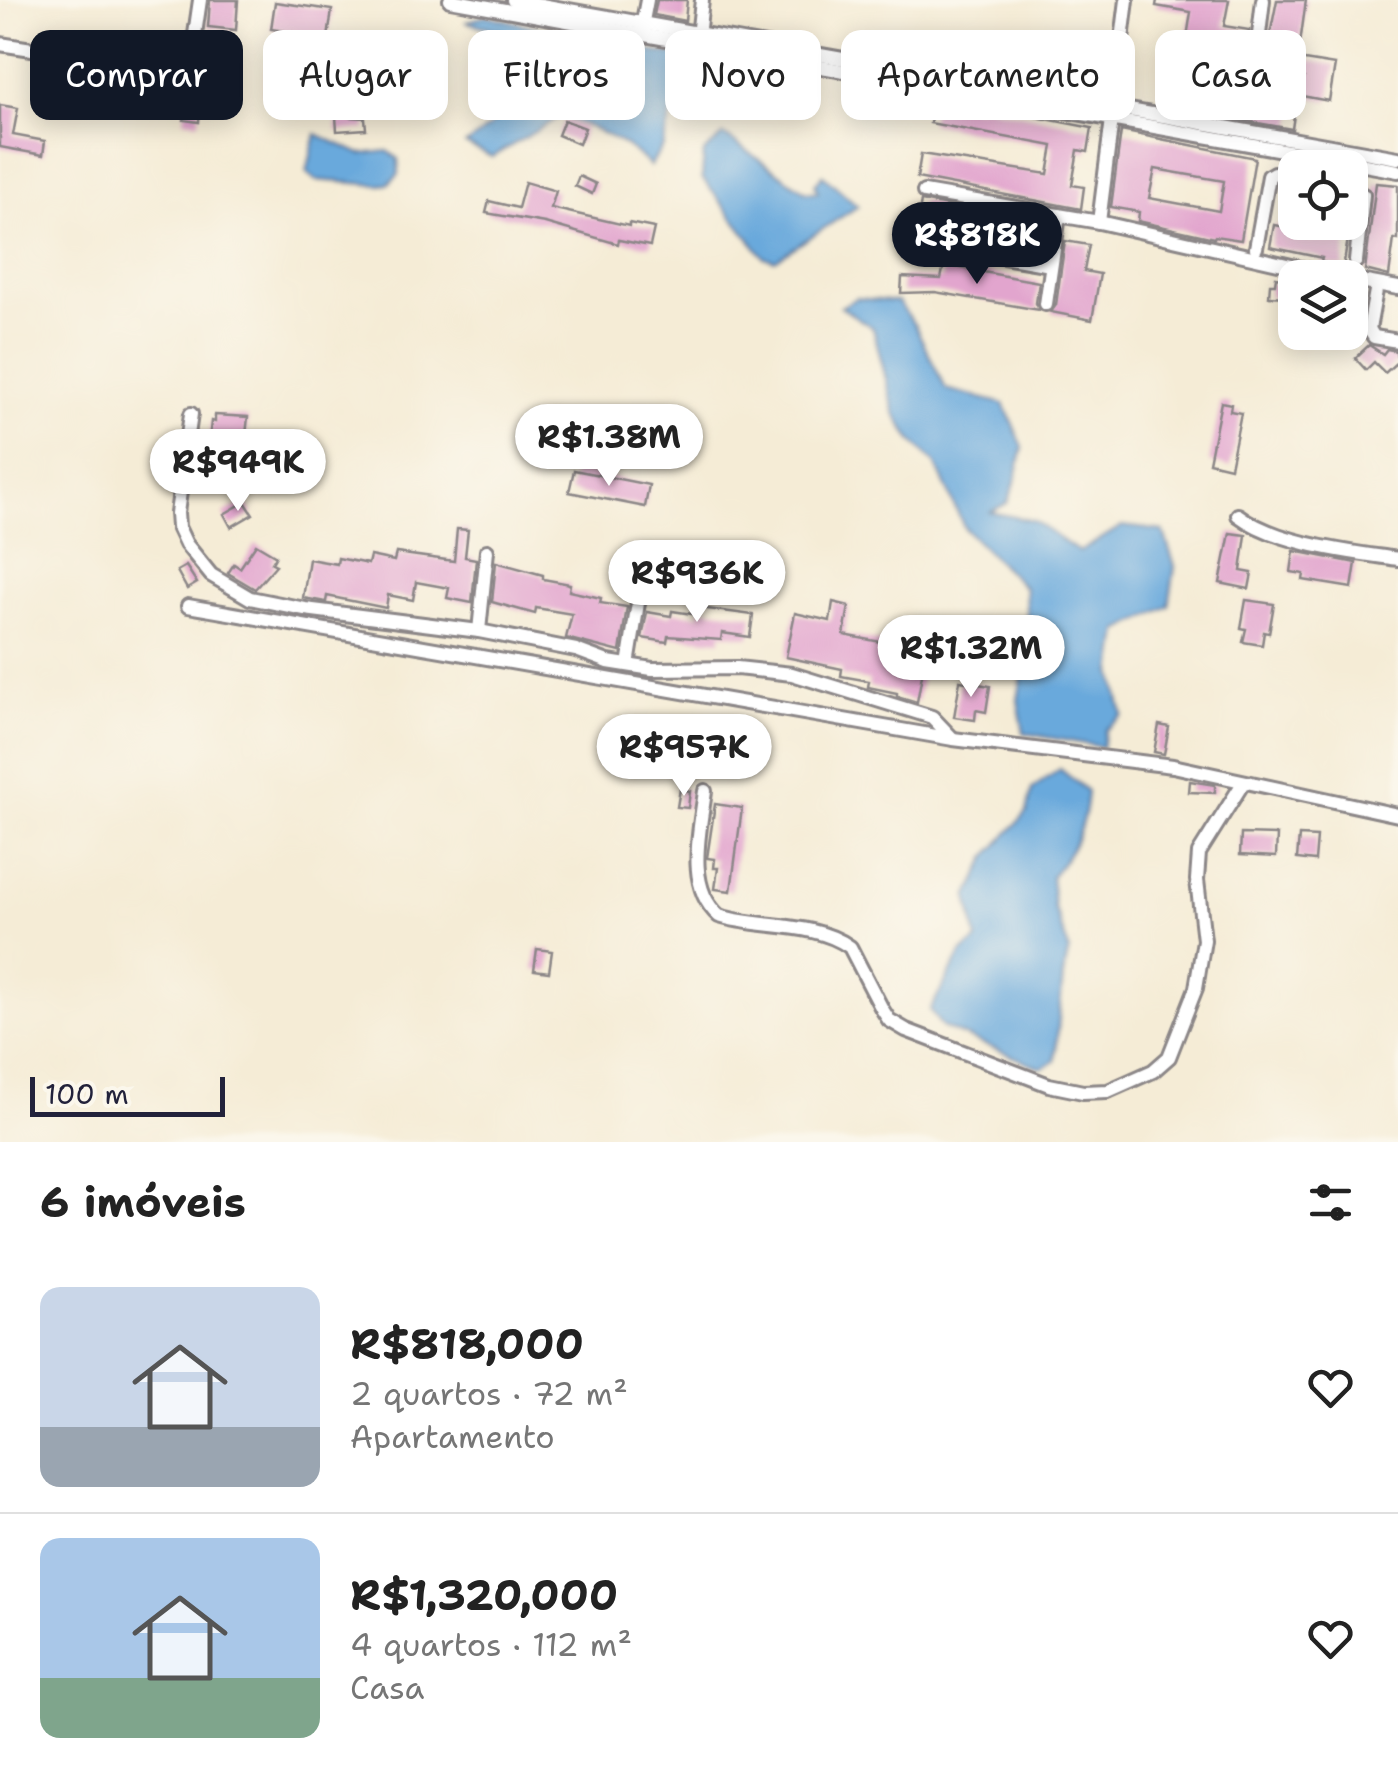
<!DOCTYPE html>
<html lang="pt">
<head>
<meta charset="utf-8">
<style>
	body { margin:0; font-family:"Shantell Sans",sans-serif; background:#f6f6f6; color:#222; height:100vh; display:flex; flex-direction:column; font-size:38px; white-space:nowrap }
	* { box-sizing:border-box; margin:0 }
	p { font-size:32px; color:#767676 }
	.icon { flex:none; width:55px; height:55px; fill:none; stroke:currentColor; stroke-width:2; stroke-linecap:round; stroke-linejoin:round }
	.map { position:relative; height:1142px; overflow:hidden }
	.sheet { display:flex; flex-direction:column; background:#fff; flex:1 }
	.sheet>* { flex:none }
	.guide { position:absolute; left:30px; top:30px; width:1340px; height:90px; display:flex; gap:20px }
	.tools { position:absolute; left:1278px; top:150px; display:grid; gap:20px }
	.tools a { display:grid; place-items:center; width:90px; height:90px; border-radius:20px; background:#fff; box-shadow:0 5px 25px #0003; font-size:50px }
	.scale { position:absolute; left:30px; bottom:25px; width:195px; box-sizing:border-box; padding-left:10px; border:5px solid #22223b; border-top:0; font-size:28px; line-height:35px; white-space:nowrap; color:#22223b; -webkit-text-stroke:8px #fbf7ec; paint-order:stroke }
	.price { position:absolute; translate:-50% -85px; padding:0 22px; border-radius:35px; background:#fff; color:#222; font-size:32px; line-height:65px; filter:drop-shadow(0 2px 5px #0008) }
	.price::after { content:''; position:absolute; left:50%; top:60px; width:30px; height:22px; margin-left:-15px; background:inherit; clip-path:polygon(0 0,100% 0,50% 100%) }
	.price.active { background:#111827; color:#fff }
	ul { padding:0; list-style:none }
	li { display:flex; align-items:center; gap:30px; height:250px; padding:0 40px }
	li+li { border-top:2px solid #e0e0e0 }
	li span { display:grid; place-items:center; flex:none; width:280px; height:200px; border-radius:20px; color:#555 }
	li>.icon { margin-inline-start:auto }
	span .icon { width:120px; height:120px; fill:#fffc; stroke-width:1 }
	li b { font-size:42px }
	h2 { display:flex; justify-content:space-between; align-items:center; height:120px; padding:0 40px; font-size:42px }
	.chip { padding:0 35px; border-radius:20px; background:#fff; box-shadow:0 5px 25px #0003; font-size:35px; line-height:90px }
	.chip.active { background:#111827; color:#fff }
	.map>svg:first-child { display:block }
</style>
</head>
<body>
<div class="map">
<svg width="1398" height="1142" viewBox="0 0 1398 1142">
	<rect width="100%" height="100%" fill="#fbf7ec"/>
	<filter id="ink" filterUnits="userSpaceOnUse"><feTurbulence type="fractalNoise" baseFrequency=".01" numOctaves="2"/><feDisplacementMap in="SourceGraphic" scale="20" xChannelSelector="R" yChannelSelector="G"/><feConvolveMatrix kernelMatrix="1 2 1 2 8 2 1 2 1" color-interpolation-filters="sRGB"/></filter>
	<filter id="wash" filterUnits="userSpaceOnUse"><feTurbulence type="fractalNoise" baseFrequency=".0048" numOctaves="4" result="noise"/><feDisplacementMap in="SourceGraphic" scale="40" xChannelSelector="R" yChannelSelector="G"/><feGaussianBlur stdDeviation="2.25" result="paint"/><feColorMatrix in="noise" values="0 0 0 0 0 0 0 0 0 0 0 0 0 0 0 0 0 1.4 0 .05"/><feComposite in="paint" operator="in"/></filter>
	<g filter="url(#wash)">
		<rect width="100%" height="100%" fill="#f5ecd6"/>
		<g fill="#69a9dc" stroke="#46668c" stroke-width="2.5">
			<path d="M485,15l139,33 63,8 -24,90 -13,20c-25,-25 -55,-38 -89,-50l-69,41 -26,-13c27,-17 54,-43 55,-78 1,-9 -5,-22 -8,-32l-46,-12z"/>
			<polygon points="316,134 361,154 388,151 398,159 399,174 388,184 380,185 316,180 307,172"/>
			<polygon points="724,135 806,192 818,192 815,184 823,175 858,206 775,260 764,257 702,178 704,152"/>
			<polygon points="856,298 898,302 915,326 946,389 1004,404 1023,447 1014,486 1007,503 990,512 1034,521 1079,552 1122,526 1163,531 1175,566 1169,606 1119,631 1113,672 1123,715 1105,730 1102,747 1024,733 1018,700 1028,642 1025,588 965,529 935,463 913,442 895,414 873,328 841,307"/>
			<path d="M1060,769l27,22c-3,39 -12,56 -36,86l3,30 15,43 -6,25 -8,86 -14,7 -99,-41 -12,-17 31,-56 16,-14 -9,-43 20,-41 39,-44 5,-23z"/>
		</g>
		<g id="blocks">
			<g fill="#e2a5ce" fill-rule="evenodd">
				<polygon points="210,0 238,0 236,30 208,27"/>
				<polygon points="657,0 687,0 685,21 654,15"/>
				<polygon points="1157,0 1229,0 1224,26 1249,30 1248,47 1230,44 1229,55 1185,50 1191,12 1156,6"/>
				<polygon points="1277,0 1306,0 1298,59 1335,65 1329,101 1302,96 1304,78 1269,71 1271,52 1267,50"/>
				<polygon points="275,2 332,10 327,45 370,50 364,89 315,76 313,89 279,83 277,95 263,93 267,67 286,70 292,32 271,29"/>
				<polygon points="218,55 233,58 229,74 215,71"/>
				<polygon points="1182,84 1296,101 1292,129 1179,109"/>
				<polygon points="188,90 201,93 199,122 184,120"/>
				<polygon points="389,96 403,98 400,116 387,114"/>
				<polygon points="934,101 979,109 980,106 1092,128 1088,152 1078,150 1072,185 1084,187 1081,209 917,178 921,154 1048,174 1053,146 930,123"/>
				<polygon points="0,105 18,108 13,135 45,141 43,155 0,147"/>
				<polygon points="336,116 365,118 366,129 337,131"/>
				<polygon points="564,120 585,128 579,144 558,135"/>
				<path d="M1121,131l134,27 -14,82 -26,-4 -1,2 -76,-17 1,-9 -28,-5zM1155,169l69,12 -5,30 -70,-13z"/>
				<polygon points="579,176 596,184 592,194 575,186"/>
				<polygon points="525,182 556,191 551,208 629,226 629,223 654,228 650,246 619,240 618,244 545,223 486,213 489,201 518,208"/>
				<polygon points="1376,183 1398,185 1398,240 1394,239 1389,276 1365,270"/>
				<polygon points="921,201 1048,224 1043,254 999,246 1000,242 916,232"/>
				<polygon points="1274,225 1326,234 1327,229 1349,233 1343,268 1321,262 1322,258 1270,247"/>
				<polygon points="1065,241 1089,245 1084,271 1100,274 1092,320 1051,312 1056,305"/>
				<polygon points="944,265 1039,282 1036,303 1039,310 935,292 901,293 902,277 941,279"/>
				<polygon points="1276,277 1290,279 1288,297 1269,296 1270,284 1275,284"/>
				<polygon points="1369,345 1383,354 1387,349 1396,351 1398,361 1385,373 1374,362 1366,370 1355,358"/>
				<polygon points="1221,402 1231,404 1230,411 1241,413 1230,467 1209,462"/>
				<polygon points="215,415 248,417 245,444 209,441 211,421 215,422"/>
				<polygon points="574,470 649,485 645,507 569,492"/>
				<polygon points="245,502 253,514 231,527 224,514"/>
				<polygon points="457,529 468,530 465,557 476,559 472,603 447,598 449,588 416,582 413,600 388,595 386,608 327,596 326,602 303,598 309,559 337,564 338,558 368,564 370,556 394,561 396,553 454,561"/>
				<polygon points="1230,533 1246,535 1241,571 1252,573 1249,589 1220,583"/>
				<polygon points="256,544 276,556 272,563 276,565 255,589 228,573 234,564 240,568"/>
				<polygon points="1294,551 1356,563 1352,588 1303,580 1304,574 1291,572"/>
				<polygon points="719,552 760,559 756,583 714,575"/>
				<polygon points="496,562 543,575 543,579 570,584 569,591 601,598 600,603 627,607 620,652 566,638 572,614 536,608 535,614 492,602"/>
				<polygon points="186,566 197,583 187,589 177,571"/>
				<polygon points="1246,600 1274,604 1269,633 1264,632 1262,645 1243,642 1246,629 1241,628"/>
				<polygon points="833,602 849,606 844,635 886,643 886,646 898,649 897,653 925,658 917,702 897,696 897,693 868,687 869,681 841,676 842,669 786,657 795,613 830,621"/>
				<polygon points="700,608 753,615 750,637 722,633 721,640 668,636 667,642 642,638 647,612 671,616 672,611 699,615"/>
				<polygon points="960,681 990,686 986,712 976,710 975,720 954,717"/>
				<polygon points="1159,725 1169,727 1164,754 1154,752"/>
				<polygon points="1190,781 1215,785 1215,793 1189,792"/>
				<polygon points="680,789 690,791 688,808 677,807"/>
				<polygon points="715,804 742,808 731,891 715,889 718,868 714,868 715,859 707,858"/>
				<polygon points="1241,834 1277,835 1276,857 1240,855"/>
				<polygon points="1299,836 1317,837 1315,861 1297,859"/>
				<polygon points="537,949 552,951 549,972 534,970"/>
			</g>
		</g>
	</g>
	<g filter="url(#ink)">
		<use href="#blocks" fill-opacity="0" stroke="#8c8788" stroke-width="2.5"/>
		<g fill="none" stroke-linecap="round" stroke-linejoin="round">
			<g stroke="#8c8788" stroke-width="18">
				<g id="street">
					<polyline points="450,0 1398,171"/>
					<polyline points="513,0 1398,158"/>
					<polyline points="641,32 647,0"/>
					<polyline points="698,37 702,0"/>
					<polyline points="0,44 179,72 192,55 200,0"/>
					<polyline points="1183,68 1287,84"/>
					<polyline points="1254,78 1263,0"/>
					<polyline points="1350,189 1363,195 1356,261"/>
					<polyline points="924,192 1099,222 1344,278"/>
					<polyline points="1099,222 1127,0"/>
					<polyline points="920,243 1051,265"/>
					<polyline points="1256,248 1269,176 1274,173 1295,176"/>
					<polyline points="1350,279 1398,288"/>
					<polyline points="1377,285 1369,329 1374,337 1398,341"/>
					<polyline points="1046,304 1059,215"/>
					<polyline points="191,414 177,513 178,527 186,544 211,575 250,598 305,609 479,631 576,650 608,662 652,669 737,668 792,674 932,717 952,738"/>
					<path d="M1238,515c38,29 112,37 160,44"/>
					<polyline points="188,606 953,739 1173,766 1398,815"/>
					<polyline points="479,631 487,551"/>
					<polyline points="628,665 643,572"/>
					<path d="M705,791c-5,40 -20,95 14,125 40,13 95,5 131,31l32,62 7,11 17,10 143,55 34,7 25,-1 45,-20 16,-14 27,-69 8,-48 -7,-60 2,-27 44,-70"/>
				</g>
			</g>
			<use href="#street" stroke="#fff" stroke-width="12"/>
		</g>
	</g>
</svg>
<div class="tools">
<a><svg class="icon" aria-label="locate" viewBox="0 0 24 24"><circle cx="12" cy="12" r="6"/><path d="M12 2v4M12 18v4M2 12h4M18 12h4"/></svg></a>
<a><svg class="icon" aria-label="layers" viewBox="0 0 24 24"><path d="M12 4l9 5-9 5-9-5zM3 14l9 5 9-5"/></svg></a>
</div>
<div class="scale">100 m</div>
<b class="price active" style="left:977px;top:287px">R$818K</b>
<b class="price" style="left:609px;top:489px">R$1.38M</b>
<b class="price" style="left:238px;top:514px">R$949K</b>
<b class="price" style="left:697px;top:625px">R$936K</b>
<b class="price" style="left:971px;top:700px">R$1.32M</b>
<b class="price" style="left:684px;top:799px">R$957K</b>
<div class="guide">
<a class="chip active">Comprar</a>
<a class="chip">Alugar</a>
<a class="chip">Filtros</a>
<a class="chip">Novo</a>
<a class="chip">Apartamento</a>
<a class="chip">Casa</a>
</div>
</div>
<section class="sheet">
<h2>6 imóveis<svg class="icon" aria-label="filters" viewBox="0 0 24 24"><path d="M4 7h16M4 17h16"/><circle cx="9" cy="7" r="2"/><circle cx="15" cy="17" r="2"/></svg></h2>
<ul>
<li><span style="background:linear-gradient(#c9d6e8 70%,#9aa5b1 0)"><svg class="icon" aria-label="home" viewBox="0 0 24 24"><path d="M3 11l9-7 9 7M6 9v11h12V9"/></svg></span><div><b>R$818,000</b><p>2 quartos · 72 m²</p><p>Apartamento</p></div><svg class="icon" aria-label="heart" viewBox="0 0 24 24"><path d="M12 20l-8-8c-3-5 5-10 8-4 3-6 11-1 8 4z"/></svg></li>
<li><span style="background:linear-gradient(#a9c7e8 70%,#7fa58c 0)"><svg class="icon" aria-label="home" viewBox="0 0 24 24"><path d="M3 11l9-7 9 7M6 9v11h12V9"/></svg></span><div><b>R$1,320,000</b><p>4 quartos · 112 m²</p><p>Casa</p></div><svg class="icon" aria-label="heart" viewBox="0 0 24 24"><path d="M12 20l-8-8c-3-5 5-10 8-4 3-6 11-1 8 4z"/></svg></li>
</ul>
</section>
</body>
</html>
